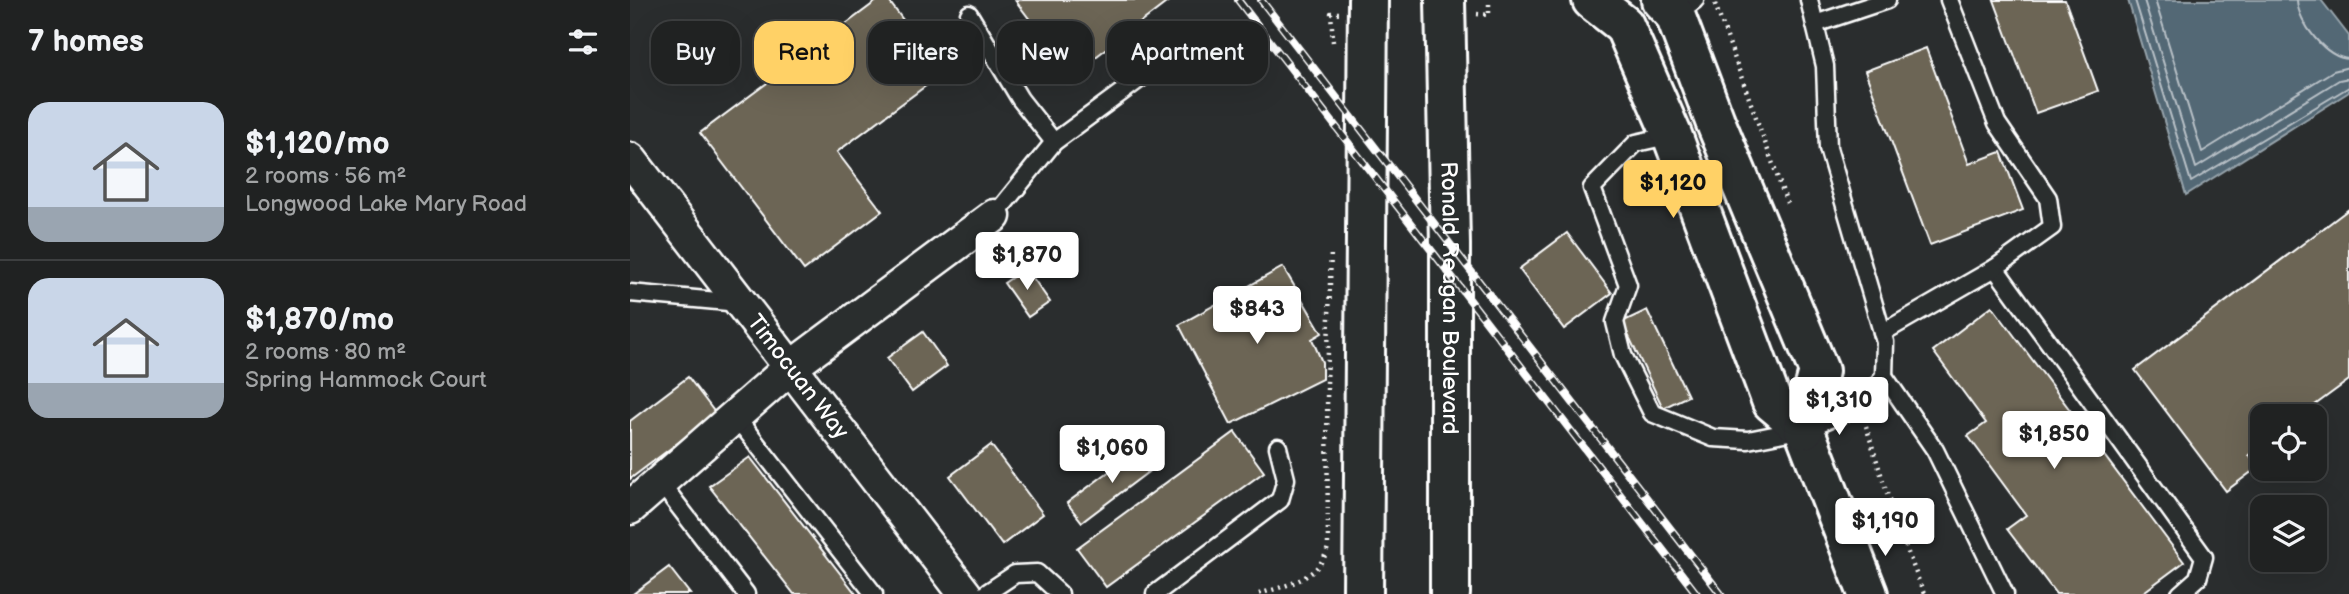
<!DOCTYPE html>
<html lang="en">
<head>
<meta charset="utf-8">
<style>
	body { margin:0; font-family:"Balsamiq Sans",sans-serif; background:#282a2a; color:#f1f3f6; height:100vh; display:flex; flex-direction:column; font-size:26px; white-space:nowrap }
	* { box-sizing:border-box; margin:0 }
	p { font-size:23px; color:#a2a4a5 }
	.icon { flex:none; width:38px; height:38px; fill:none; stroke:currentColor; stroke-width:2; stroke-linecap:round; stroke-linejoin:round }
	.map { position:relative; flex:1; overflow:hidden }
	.details { display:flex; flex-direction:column; background:#202222; width:630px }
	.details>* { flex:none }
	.guide { position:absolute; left:21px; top:21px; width:665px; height:63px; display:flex; gap:14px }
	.buttons { position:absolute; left:1620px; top:404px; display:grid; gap:14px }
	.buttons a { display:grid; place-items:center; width:77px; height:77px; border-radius:14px; background:#202222; box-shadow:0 7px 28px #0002,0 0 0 2px #3d3f40; font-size:35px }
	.price { position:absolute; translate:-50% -60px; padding:0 16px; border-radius:7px; background:#fff; color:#222; font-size:23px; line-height:46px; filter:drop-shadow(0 2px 4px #0008) }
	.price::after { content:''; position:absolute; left:50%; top:42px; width:21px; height:16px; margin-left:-10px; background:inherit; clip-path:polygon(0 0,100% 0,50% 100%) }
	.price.active { background:#ffd166; color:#111 }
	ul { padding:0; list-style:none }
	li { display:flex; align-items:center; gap:21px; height:175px; padding:0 28px }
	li+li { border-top:2px solid #3d3f40 }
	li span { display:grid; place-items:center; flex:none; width:196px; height:140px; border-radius:21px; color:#555 }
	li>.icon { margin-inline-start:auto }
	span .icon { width:84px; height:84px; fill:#fffc; stroke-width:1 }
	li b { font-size:30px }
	h2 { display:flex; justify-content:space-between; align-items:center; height:84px; padding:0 28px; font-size:30px }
	.tag { padding:0 24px; border-radius:21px; background:#202222; box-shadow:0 7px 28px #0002,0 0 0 2px #3d3f40; font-size:24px; line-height:63px }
	.tag.active { background:#ffd166; color:#111 }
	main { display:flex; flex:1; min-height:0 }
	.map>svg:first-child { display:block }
</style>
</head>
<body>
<main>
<section class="details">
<h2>7 homes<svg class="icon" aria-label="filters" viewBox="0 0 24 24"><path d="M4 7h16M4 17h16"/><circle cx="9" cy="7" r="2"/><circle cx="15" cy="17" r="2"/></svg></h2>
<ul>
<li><span style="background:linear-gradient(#c9d6e8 75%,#9aa5b1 0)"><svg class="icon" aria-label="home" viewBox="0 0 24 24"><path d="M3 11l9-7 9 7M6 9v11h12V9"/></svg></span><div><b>$1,120/mo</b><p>2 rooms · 56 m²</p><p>Longwood Lake Mary Road</p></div></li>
<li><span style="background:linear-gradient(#c9d6e8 75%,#9aa5b1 0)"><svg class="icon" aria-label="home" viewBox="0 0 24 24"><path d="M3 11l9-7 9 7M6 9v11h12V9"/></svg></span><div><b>$1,870/mo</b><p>2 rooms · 80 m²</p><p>Spring Hammock Court</p></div></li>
</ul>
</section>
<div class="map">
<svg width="1719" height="594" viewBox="0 0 1719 594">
	<rect width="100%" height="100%" fill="#2a2d2e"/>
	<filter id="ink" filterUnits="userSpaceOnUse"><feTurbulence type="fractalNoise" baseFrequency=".0143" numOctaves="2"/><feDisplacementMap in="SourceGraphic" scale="14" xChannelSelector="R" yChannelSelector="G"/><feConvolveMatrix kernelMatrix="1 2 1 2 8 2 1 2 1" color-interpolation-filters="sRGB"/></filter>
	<g filter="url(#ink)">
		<polygon fill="#526775" stroke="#97a4ac" stroke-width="2" points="1498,0 1691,0 1719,36 1719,92 1556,195"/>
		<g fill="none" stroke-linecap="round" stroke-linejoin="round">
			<g stroke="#bac2c8" stroke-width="2">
				<polyline points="1505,0 1561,182 1719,87"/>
				<polyline points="1514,0 1566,168 1709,80 1719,78"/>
				<polyline points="1525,0 1572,152 1703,71 1719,67"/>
				<path d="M1667,0c1,23 29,58 52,59"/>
			</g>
		</g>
		<g fill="#6c6554" stroke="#fff" stroke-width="2">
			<polygon points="248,0 258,0 313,73 207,152 252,211 174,270 70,133"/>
			<polygon points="385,0 540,0 442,75"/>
			<polygon points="1364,0 1435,0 1468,91 1406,113"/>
			<polygon points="1296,48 1339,164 1371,152 1393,210 1300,245 1235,71"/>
			<polygon points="1719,209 1719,380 1670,416 1633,416 1633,445 1619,455 1628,467 1596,491 1505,370"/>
			<polygon points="937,233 982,293 934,329 889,269"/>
			<polygon points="653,267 692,333 682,339 692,362 692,379 601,424 549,325"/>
			<polygon points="396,268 420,302 398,317 374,283"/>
			<polygon points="1362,306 1554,562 1511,594 1426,594 1377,529 1396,515 1338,436 1356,423 1303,351"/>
			<polygon points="1017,310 1058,396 1033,408 992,322"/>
			<polygon points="293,332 317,366 282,392 257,358"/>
			<polygon points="58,377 86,414 0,479 0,421"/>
			<polygon points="605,432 634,472 476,587 447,548"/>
			<polygon points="361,445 413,514 372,545 320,476"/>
			<polygon points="512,447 526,466 452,522 437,503"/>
			<polygon points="120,457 226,594 164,594 79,486"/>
			<polygon points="39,567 60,594 3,594"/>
		</g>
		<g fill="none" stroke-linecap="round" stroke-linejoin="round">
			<g stroke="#fff" stroke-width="21">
				<g id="lane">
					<polyline points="1319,0 1367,123 1418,198 1422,227 1365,268 1574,557 1568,578 1550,594"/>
					<polyline points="339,14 390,99 424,142"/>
					<polyline points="1045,15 1065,0"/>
					<polyline points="1185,24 1257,0"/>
					<polyline points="1042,135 1006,143 962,188 998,285 985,322 993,355 1022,413 1083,438 1118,440 1174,429 1230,407 1254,376 1255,342 1198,148 1195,66 1179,0"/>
					<polyline points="364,216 424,142 526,67"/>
					<polyline points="0,293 109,303"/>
					<polyline points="1252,333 1365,268"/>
					<polyline points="1254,376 1305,450 1375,594"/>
					<polyline points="105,416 244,594"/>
					<polyline points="30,482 116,594"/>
					<polyline points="355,594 385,574 407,573 430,594"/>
					<polyline points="525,594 650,500 656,479 648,447"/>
				</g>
			</g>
			<g stroke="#fff" stroke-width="37">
				<g id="street">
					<path id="s1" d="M0,159l335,435"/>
					<polyline points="0,508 161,367 364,216"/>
				</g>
			</g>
			<g stroke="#fff" stroke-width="44">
				<g id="secondary">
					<path id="s2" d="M815,0l5,245v349"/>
					<polyline points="962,0 994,25 1042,135 1142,402 1174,429 1238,594"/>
					<polyline points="1031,0 1045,15 1085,121 1189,371 1174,429"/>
					<polyline points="733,594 738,0"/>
				</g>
			</g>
			<g stroke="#fff" stroke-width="4.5" stroke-dasharray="2 5" stroke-linecap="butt">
				<polyline points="1085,4 1157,203"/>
				<polyline points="847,14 859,15 859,0"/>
				<polyline points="703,42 701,13 709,13"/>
				<polyline points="1236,426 1265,519 1294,594"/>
				<path d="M629,594c28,-9 61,-15 69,-47l-1,-163 4,-134"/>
			</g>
			<use href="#lane" stroke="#2a2d2e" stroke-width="16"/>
			<use href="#street" stroke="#2a2d2e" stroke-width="32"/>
			<use href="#secondary" stroke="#2a2d2e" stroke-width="38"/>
			<g stroke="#fff" stroke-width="8">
				<g id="rail">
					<polyline points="608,0 1067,594"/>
					<polyline points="631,0 1091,594"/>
				</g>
			</g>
			<use href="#rail" stroke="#2a2d2e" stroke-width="5" stroke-dasharray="16" stroke-linecap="butt"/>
		</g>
	</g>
	<g text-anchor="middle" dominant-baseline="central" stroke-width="5" stroke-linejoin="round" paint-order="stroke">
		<g font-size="23" fill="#fff" stroke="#2a2d2e">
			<text stroke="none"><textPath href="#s2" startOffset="298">Ronald Reagan Boulevard</textPath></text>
			<text stroke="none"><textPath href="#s1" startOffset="275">Timocuan Way</textPath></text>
		</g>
	</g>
</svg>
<div class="buttons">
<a><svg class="icon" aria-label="locate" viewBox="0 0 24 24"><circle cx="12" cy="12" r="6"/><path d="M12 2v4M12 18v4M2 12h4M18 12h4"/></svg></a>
<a><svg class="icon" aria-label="layers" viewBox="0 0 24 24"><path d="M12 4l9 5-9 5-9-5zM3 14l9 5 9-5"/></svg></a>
</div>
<b class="price active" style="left:1043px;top:220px">$1,120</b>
<b class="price" style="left:397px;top:292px">$1,870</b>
<b class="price" style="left:627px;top:346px">$843</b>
<b class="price" style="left:1209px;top:437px">$1,310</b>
<b class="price" style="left:1424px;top:471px">$1,850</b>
<b class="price" style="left:482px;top:485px">$1,060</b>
<b class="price" style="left:1255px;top:558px">$1,190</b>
<div class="guide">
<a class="tag">Buy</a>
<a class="tag active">Rent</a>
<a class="tag">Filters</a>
<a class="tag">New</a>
<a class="tag">Apartment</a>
</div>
</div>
</main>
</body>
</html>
